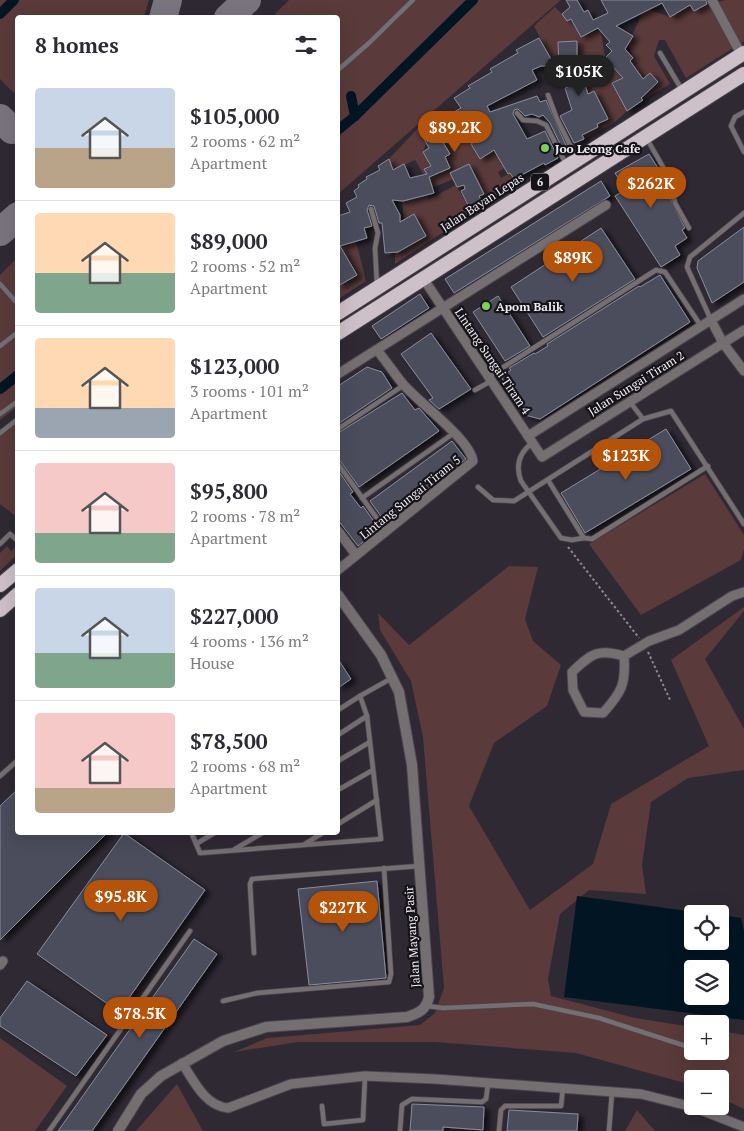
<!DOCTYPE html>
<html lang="en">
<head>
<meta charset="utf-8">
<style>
	body { margin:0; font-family:"PT Serif",serif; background:#f2f2f3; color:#2b2b33; height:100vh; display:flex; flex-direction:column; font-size:19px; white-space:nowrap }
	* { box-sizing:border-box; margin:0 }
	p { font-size:16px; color:#7c7c81 }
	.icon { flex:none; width:28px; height:28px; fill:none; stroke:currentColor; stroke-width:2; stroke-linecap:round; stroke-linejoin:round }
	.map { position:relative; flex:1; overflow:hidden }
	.details { position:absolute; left:15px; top:15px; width:325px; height:820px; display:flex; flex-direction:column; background:#fff; border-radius:5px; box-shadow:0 5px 20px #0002 }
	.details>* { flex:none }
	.fabs { position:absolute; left:684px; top:905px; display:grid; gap:10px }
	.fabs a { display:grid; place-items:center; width:45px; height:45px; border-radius:5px; background:#fff; box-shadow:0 5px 20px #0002; font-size:25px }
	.price { position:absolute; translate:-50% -42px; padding:0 11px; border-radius:18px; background:#b45309; color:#fff; font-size:16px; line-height:32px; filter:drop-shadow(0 1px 2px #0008) }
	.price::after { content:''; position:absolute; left:50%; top:30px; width:15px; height:11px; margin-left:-8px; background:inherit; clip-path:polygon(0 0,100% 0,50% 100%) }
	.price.current { background:#222; color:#fff }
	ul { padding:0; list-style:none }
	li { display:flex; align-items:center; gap:15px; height:125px; padding:0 20px }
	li+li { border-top:1px solid #e1e1e2 }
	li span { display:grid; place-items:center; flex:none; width:140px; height:100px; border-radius:5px; color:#555 }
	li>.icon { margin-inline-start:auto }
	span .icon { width:60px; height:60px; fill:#fffc; stroke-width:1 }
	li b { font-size:21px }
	h2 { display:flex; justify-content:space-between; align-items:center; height:60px; padding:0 20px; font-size:21px }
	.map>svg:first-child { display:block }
</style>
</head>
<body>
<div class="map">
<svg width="744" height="1131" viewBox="0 0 744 1131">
	<defs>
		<filter id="shadow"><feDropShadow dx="5.5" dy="3" stdDeviation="2.5" flood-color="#0009"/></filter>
	</defs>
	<rect width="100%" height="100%" fill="#2f2934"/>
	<g fill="#5a3a3b">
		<polygon points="0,0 149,0 144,17 18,18 17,96 0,79"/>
		<polygon points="289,0 561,0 338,194 338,18 271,18"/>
		<polygon points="726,0 744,0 744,41 686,78 665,40 659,40 654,56 670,84 643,100 641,98 658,82 650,73 643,79 639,73 624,84 621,79 612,83 627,111 615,122 584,139 579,129 591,131 598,127 597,124 607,118 594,91 584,95 583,90 587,88 581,73 577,69 577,51 571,50 571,42 559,42 559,57 550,57 534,26 555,7 562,14 567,21 571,19 581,37 598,30 601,31 605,58 616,70 633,58 628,44 642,14 650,10 670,17 690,5 694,11 705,5"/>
		<polygon points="472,125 480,138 471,144 479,158 489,135 506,167 498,172 501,178 510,173 517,185 484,207 480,196 484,194 469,164 450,173 453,179 432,188 427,186 424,175 415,160 393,170 389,159 418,128 426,143 423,152 431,165 424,168 427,174 449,154 442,141 463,127"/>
		<polygon points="456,185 472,213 395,264 395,249 399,252 426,236 414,214 404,219 402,201 426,195 429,199"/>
		<polygon points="356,241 366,281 338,299 338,286 357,275 342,248"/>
		<polygon points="17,258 17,407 0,420 0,275"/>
		<polygon points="17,421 17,517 0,504 0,435"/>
		<polygon points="705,474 744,535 744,549 741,560 641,615 589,544"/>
		<polygon points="7,546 11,551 17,546 17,555 0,571 0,553"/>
		<polygon points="509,566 538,567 525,619 533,641 561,665 547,706 494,743 469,806 530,910 593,864 611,804 709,746 671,660 744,607 744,611 705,659 744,729 744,770 688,778 651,802 642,865 646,894 589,890 560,914 548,979 551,996 635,1018 692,1027 692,1051 720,1051 720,1031 744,1035 744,1109 720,1098 720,1079 692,1079 692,1085 576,1053 435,1042 298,1042 234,1052 267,1038 420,1025 435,1013 444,988 423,737 411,681 380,630 378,613 409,645"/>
		<polygon points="0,1038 67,1086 35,1131 0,1131"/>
		<polygon points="177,1084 203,1131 136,1131"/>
		<polygon points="637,1110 655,1131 625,1131"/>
	</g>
	<path fill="#021523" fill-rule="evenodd" d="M577,896l133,18h-18v27h28v-26l21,3 3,13v89l-180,-23zM692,969h28v27h-28z"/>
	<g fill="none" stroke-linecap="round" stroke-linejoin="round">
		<g stroke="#021523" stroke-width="10">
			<polyline points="0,14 14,0"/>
			<polyline points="351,96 355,116"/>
			<polyline points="338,130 355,116 473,0"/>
			<polyline points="0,389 18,375"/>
		</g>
		<g stroke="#79747e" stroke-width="28">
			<polyline points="163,18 168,0"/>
			<polyline points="228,18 247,0"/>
			<polyline points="0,118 12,130"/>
			<polyline points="0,232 18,216"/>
		</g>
	</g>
	<g fill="#4b4e5b" stroke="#898d9c" filter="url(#shadow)">
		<polygon points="566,0 577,0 584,12 588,10 593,20 608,13 601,0 706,0 707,4 694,11 690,5 670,17 662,3 616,26 633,36 625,49 633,58 630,61 643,79 650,73 658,82 641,98 643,100 627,111 612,83 623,78 605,58 612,51 606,45 610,42 598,28 581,37 571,19 567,21 562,14 570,7"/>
		<polygon points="539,38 555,66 541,66 532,70 537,80 487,106 490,112 537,96 540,102 546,100 568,150 564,152 550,123 543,115 539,117 532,114 525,116 518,109 514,110 513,114 527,139 545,131 558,158 545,165 544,163 514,179 510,173 508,174 494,150 480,159 471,144 480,138 471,122 441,139 450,154 445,157 450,168 429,177 434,193 403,201 392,200 400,215 400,222 414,214 426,236 398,252 385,253 382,223 379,223 374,206 369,205 367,210 372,226 364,228 367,238 340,246 357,275 338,286 338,216 350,212 346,203 357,197 354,191 359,187 358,185 367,179 366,177 380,170 378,166 389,159 393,170 404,164 410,178 427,174 424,169 431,166 423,152 429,148 418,128 430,123 428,121 441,117 442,119 461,108 454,98 470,88 468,86 492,72 490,69 518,53 516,50"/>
		<polygon points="577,41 577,74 581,72 588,94 594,91 608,119 597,124 598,127 582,135 584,139 574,143 560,116 572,110 565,88 568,87 567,82 569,82 564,66 559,66 558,42"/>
		<polygon points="649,154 667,182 663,184 685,228 682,230 687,238 675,246 680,255 661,267 615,196 625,190 615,173"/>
		<polygon points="469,164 484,194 479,196 484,207 472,213 461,191 465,189 464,185 457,187 450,173"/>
		<polygon points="601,181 610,196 454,293 445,279"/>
		<polygon points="744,227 744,282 712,303 697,268 698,261"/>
		<polygon points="601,228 635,279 543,337 511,287"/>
		<polygon points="660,275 690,322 540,419 525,415 501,377 511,370 509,368 534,353 535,354 548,346 547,344 639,286 640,287"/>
		<polygon points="420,294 429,308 381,339 372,326"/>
		<polygon points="498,296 530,346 505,361 473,312"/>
		<polygon points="431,333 471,389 439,409 429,400 433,398 401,354"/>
		<polygon points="367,367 382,372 392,388 338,424 338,386"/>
		<polygon points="402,393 415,410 419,408 439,431 359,487 341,462 338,460 338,433"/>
		<polygon points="666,429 691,469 585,533 561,493"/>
		<polygon points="452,441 466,459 385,522 370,501"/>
		<polygon points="338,470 353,492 350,494 361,508 363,506 378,527 378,530 358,546 338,520"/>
		<polygon points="338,659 351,679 338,688"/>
		<polygon points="18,789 18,832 108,832 0,940 0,806"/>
		<polygon points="124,833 205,890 119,1012 37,954"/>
		<polygon points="377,881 386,978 309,985 298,889"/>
		<polygon points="194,939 217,954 92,1131 58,1131"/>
		<polygon points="27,981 107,1035 76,1076 0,1026 0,1018"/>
		<polygon points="412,1104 484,1107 483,1130 443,1127 443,1131 410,1131"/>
		<polygon points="509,1110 578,1114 577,1131 507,1131"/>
	</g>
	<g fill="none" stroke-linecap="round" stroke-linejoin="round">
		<g stroke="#4a444f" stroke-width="6">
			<g id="service">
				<polyline points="660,53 682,90"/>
				<polyline points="338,70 369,43 413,0"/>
				<polyline points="548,95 557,119 576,157"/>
				<polyline points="744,112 735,117 731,126 744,152"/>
				<polyline points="517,113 523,120 537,121 546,125 566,164"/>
				<polyline points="647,139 671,181 675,203 689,228"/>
				<polyline points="371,209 378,233 375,248 377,285"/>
				<polyline points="0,284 18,304"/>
				<polyline points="711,320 687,267 690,257 744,213"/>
				<polyline points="0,346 18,332"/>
				<polyline points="488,377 656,270 665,272 701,326"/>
				<polyline points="475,390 491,381"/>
				<polyline points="630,402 643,419"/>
				<polyline points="0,414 18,401"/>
				<polyline points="338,429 404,385"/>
				<polyline points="0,433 18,419"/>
				<path d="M532,443c-13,10 -17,22 -11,38l40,57 11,2 12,-2"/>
				<polyline points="338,464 386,531"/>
				<polyline points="548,480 582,535 584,538 592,539 708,466"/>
				<polyline points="478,487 493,500 514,501 643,419 671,411 744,524"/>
				<polyline points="362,498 454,433"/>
				<polyline points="0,544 10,534 18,541"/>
				<polyline points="338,710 360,696"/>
				<polyline points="338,735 367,716"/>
				<polyline points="338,761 370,742"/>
				<polyline points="0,776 18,760"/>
				<polyline points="338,790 373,770"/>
				<polyline points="338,824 377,800"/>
				<polyline points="191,832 200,853 381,839 367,716 360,696 392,678"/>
				<polyline points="196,844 216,832"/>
				<polyline points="305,844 324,832"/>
				<polyline points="235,849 264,832"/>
				<polyline points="254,953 250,884 252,879 419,866"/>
				<polyline points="223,1001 257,993 389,982 391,974 384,868"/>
				<polyline points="427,1006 443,1008 533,1004 599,1018 692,1048"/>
				<polyline points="322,1106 324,1124 363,1120 365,1076"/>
				<polyline points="49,1131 190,931"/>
				<polyline points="400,1131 402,1105 412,1099 482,1102 486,1099 488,1084"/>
				<polyline points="499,1131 501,1110 505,1106 561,1106 563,1088"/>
				<polyline points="609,1131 612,1092"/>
			</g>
		</g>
		<g stroke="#4a444f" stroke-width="11">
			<g id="minor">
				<polyline points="712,0 741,54"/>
				<polyline points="423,278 542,457 744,330"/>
				<polyline points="711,320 723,343 744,371"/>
				<polyline points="338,374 606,205"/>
				<polyline points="528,436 744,299"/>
				<polyline points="338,531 356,555"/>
				<path d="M338,570l135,-109c-4,-23 -54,-58 -70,-77 -9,-11 -17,-23 -26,-34"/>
				<path d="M624,656c2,28 -2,36 -21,57l-19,-1 -11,-22 -1,-18c19,-18 26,-24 52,-16l25,-15 30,-11 53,-34 12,-4"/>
				<polyline points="0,965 3,961"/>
				<path d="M182,1063c12,18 23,43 46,45l63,-24 74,-8 70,3 206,15 52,13 51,20"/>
			</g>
		</g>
		<g stroke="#4a444f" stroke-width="12">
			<path id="tertiary" d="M118,1131l23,-37 20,-18 62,-35 43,-14 141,-10c12,-4 19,-7 22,-20l-17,-232 -13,-73 -18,-37 -43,-60"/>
		</g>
		<g stroke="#4a444f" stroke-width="16">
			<g id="trunk">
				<polyline points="338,313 744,53"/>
				<polyline points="338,333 744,74"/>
				<polyline points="0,585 18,570"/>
				<polyline points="0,610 18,594"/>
			</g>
		</g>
		<g stroke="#8d8891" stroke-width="2" stroke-dasharray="2.5 2.5" stroke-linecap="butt">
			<polyline points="568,547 639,638"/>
			<polyline points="648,652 671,702"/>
		</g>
		<use href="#service" stroke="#756f72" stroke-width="4.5"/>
		<use href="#minor" stroke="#756f72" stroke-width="9"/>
		<use href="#tertiary" stroke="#756f72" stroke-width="10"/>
		<use href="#trunk" stroke="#cec0c8" stroke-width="14"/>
	</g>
	<g fill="#7bd155" stroke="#151318" stroke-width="2">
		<circle cx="545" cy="148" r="5"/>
		<circle cx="486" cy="306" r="5"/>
	</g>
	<g text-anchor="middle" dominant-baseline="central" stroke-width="4.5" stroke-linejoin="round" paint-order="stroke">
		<rect fill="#151318" stroke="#aeabb2" stroke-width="1" x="531" y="173.5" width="18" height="17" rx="4"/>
		<g font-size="11" font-weight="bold" fill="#f0ecf4">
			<text x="540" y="182">6</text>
		</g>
		<g font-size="12" font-weight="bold" fill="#f0ecf4" stroke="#151318" text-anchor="start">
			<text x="555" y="148">Joo Leong Cafe</text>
			<text x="496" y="306">Apom Balik</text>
		</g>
		<g font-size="12" fill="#f0ecf4" stroke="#151318">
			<text transform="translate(482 202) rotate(-33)">Jalan Bayan Lepas</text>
			<text transform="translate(493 361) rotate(56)">Lintang Sungai Tiram 4</text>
			<text transform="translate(636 383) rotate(-32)">Jalan Sungai Tiram 2</text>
			<text transform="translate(410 497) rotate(-39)">Lintang Sungai Tiram 5</text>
			<text transform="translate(412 937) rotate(-94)">Jalan Mayang Pasir</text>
		</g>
	</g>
</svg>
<div class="fabs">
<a><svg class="icon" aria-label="locate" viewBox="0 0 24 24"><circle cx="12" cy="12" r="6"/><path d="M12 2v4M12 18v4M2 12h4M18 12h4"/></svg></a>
<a><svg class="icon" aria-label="layers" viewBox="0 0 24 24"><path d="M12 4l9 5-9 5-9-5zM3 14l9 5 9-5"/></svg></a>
<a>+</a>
<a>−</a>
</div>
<b class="price current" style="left:579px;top:97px">$105K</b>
<b class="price" style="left:455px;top:153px">$89.2K</b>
<b class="price" style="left:651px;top:209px">$262K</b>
<b class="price" style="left:573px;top:283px">$89K</b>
<b class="price" style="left:626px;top:481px">$123K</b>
<b class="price" style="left:121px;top:922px">$95.8K</b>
<b class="price" style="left:343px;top:933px">$227K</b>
<b class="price" style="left:140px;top:1039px">$78.5K</b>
<section class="details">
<h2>8 homes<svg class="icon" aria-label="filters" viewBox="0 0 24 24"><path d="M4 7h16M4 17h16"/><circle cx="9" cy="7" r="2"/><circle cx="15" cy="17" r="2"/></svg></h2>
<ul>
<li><span style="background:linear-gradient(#c9d6e8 60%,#b9a48a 0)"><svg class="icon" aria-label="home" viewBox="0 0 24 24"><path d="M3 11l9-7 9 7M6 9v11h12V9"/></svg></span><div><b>$105,000</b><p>2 rooms · 62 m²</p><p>Apartment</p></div></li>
<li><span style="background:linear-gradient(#ffd9b3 60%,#7fa58c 0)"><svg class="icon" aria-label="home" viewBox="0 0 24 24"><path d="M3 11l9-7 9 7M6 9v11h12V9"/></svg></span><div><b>$89,000</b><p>2 rooms · 52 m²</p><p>Apartment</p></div></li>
<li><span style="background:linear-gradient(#ffd9b3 70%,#9aa5b1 0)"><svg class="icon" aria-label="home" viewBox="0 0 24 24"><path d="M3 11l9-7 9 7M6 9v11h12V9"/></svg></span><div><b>$123,000</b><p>3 rooms · 101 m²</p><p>Apartment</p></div></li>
<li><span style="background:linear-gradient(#f6c9c9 70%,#7fa58c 0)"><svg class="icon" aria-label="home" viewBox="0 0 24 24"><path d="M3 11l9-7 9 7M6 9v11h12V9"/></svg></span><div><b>$95,800</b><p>2 rooms · 78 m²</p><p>Apartment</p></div></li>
<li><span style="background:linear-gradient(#c9d6e8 65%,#7fa58c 0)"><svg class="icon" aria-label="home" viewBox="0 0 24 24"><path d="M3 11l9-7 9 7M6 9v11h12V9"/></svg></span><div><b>$227,000</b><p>4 rooms · 136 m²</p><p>House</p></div></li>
<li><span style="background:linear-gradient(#f6c9c9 75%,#b9a48a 0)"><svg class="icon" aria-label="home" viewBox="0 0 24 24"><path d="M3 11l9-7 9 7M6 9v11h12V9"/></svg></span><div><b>$78,500</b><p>2 rooms · 68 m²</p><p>Apartment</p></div></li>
</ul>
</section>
</div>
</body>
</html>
